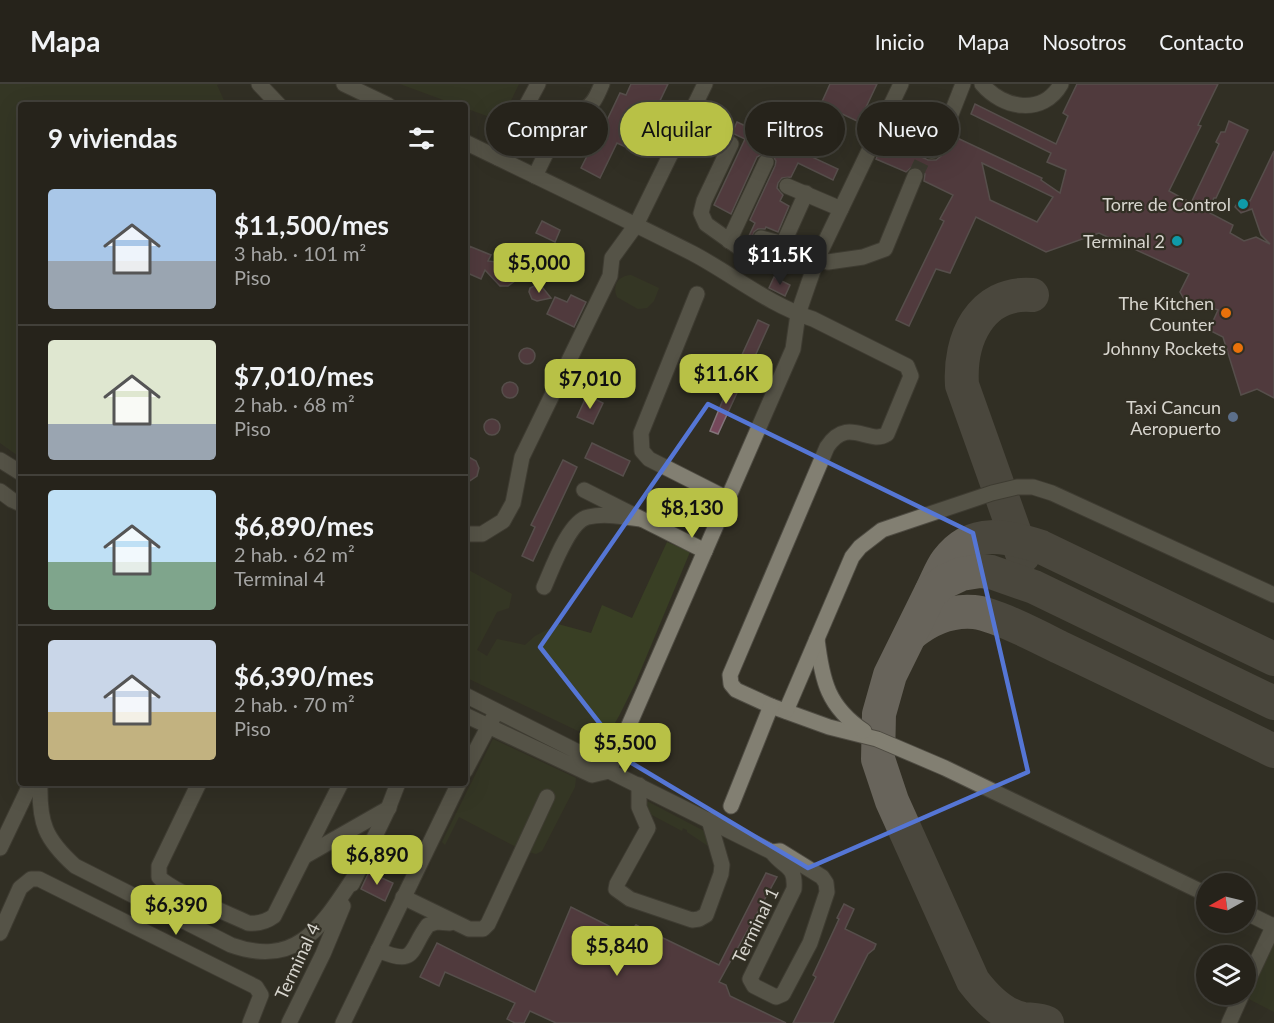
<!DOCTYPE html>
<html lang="es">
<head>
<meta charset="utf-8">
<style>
	body { margin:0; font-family:Lato,sans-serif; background:#322f28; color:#f1f3f6; height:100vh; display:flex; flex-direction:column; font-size:22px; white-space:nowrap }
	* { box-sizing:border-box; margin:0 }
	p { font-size:20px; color:#a4a4a3 }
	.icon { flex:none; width:33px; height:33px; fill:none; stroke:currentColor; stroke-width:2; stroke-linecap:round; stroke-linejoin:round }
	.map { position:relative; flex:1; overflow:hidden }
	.drawer { position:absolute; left:18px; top:18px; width:450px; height:684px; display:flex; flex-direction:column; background:#26231b; border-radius:6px; box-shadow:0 6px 24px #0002,0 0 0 2px #42403a }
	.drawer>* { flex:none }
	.hud { position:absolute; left:486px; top:18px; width:570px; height:54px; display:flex; gap:12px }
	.needle { width:39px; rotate:262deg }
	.controls { position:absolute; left:1196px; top:789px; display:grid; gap:12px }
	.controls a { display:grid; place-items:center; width:60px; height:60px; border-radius:50%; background:#26231b; box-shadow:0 6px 24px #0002,0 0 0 2px #42403a; font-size:30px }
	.price { position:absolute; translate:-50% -51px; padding:0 14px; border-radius:12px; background:#b8c146; color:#111; font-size:20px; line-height:39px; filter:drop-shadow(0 2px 3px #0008) }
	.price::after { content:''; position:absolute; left:50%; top:36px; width:18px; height:14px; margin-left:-9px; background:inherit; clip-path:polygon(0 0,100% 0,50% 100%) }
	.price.on { background:#222; color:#fff }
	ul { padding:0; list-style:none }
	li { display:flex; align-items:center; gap:18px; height:150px; padding:0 30px }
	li+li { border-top:2px solid #42403a }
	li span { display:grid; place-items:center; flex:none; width:168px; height:120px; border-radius:6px; color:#555 }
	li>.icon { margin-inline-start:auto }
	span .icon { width:72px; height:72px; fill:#fffc; stroke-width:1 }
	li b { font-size:26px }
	h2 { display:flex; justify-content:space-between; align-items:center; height:72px; padding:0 30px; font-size:26px }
	.tag { padding:0 21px; border-radius:27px; background:#26231b; box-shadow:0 6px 24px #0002,0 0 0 2px #42403a; font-size:21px; line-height:54px }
	.tag.on { background:#b8c146; color:#111 }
	header { display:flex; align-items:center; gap:36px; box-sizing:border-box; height:84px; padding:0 30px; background:#26231b; border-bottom:2px solid #42403a }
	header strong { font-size:28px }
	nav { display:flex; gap:33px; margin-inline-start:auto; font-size:21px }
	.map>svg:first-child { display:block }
</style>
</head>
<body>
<header>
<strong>Mapa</strong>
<nav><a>Inicio</a><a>Mapa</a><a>Nosotros</a><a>Contacto</a></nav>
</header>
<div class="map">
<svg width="1274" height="939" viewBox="0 0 1274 939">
	<rect width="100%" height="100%" fill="#322f24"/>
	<g fill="#393f24">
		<polygon points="0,0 219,0 217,1 226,21 21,21 21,374 0,359"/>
		<polygon points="400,0 519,0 501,37 465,24 465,21 457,21"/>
		<path d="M631,191l28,13 -5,13 -7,7 -9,1 -21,-12c-5,-12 1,-21 14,-22z"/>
		<polygon points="667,458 690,468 635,600 619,632 612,644 602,649 591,650 578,647 465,593 465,484 512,510 509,524 497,528 477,566 487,572 497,555 525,561 535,552 558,540 591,549 602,521 632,534"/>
		<polygon points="493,655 576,694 575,703 542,767 536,770 522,766 459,733 445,761 442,758"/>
		<polygon points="643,715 706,748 711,764 687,748 687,746 683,744 682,747 650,730"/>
		<polygon points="1274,856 1274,928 1247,914"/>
	</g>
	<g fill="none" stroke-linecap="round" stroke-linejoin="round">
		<g stroke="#68645b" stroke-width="34">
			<path d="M1023,472l-61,-171c-3,-45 18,-94 70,-90"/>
			<path d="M932,506c5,-10 9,-21 15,-29 25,-34 61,-25 94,-14l233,112"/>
			<path d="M911,550c18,-15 39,-24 63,-22 21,2 65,25 85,35 72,34 143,69 215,104"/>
			<path d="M1047,939c-8,-4 -16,-3 -24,-4 -21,-4 -37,-21 -50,-38l-81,-180 -14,-42 1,-45 11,-39 41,-83 13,-10 17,-8 19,-3 11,1 43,15 240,116"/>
		</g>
	</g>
	<g fill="#76485b" stroke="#83747a" stroke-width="1.5" fill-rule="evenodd">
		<polygon points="631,0 668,0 656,25 646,20 626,63 617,59 600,94 581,84 588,70 562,58 571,39 599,53 620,9 626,11"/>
		<polygon points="830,0 877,0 859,38 821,20"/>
		<path d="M1077,0h141l-20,41 3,1 -32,65 22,12 28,-59 -3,-2 5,-10h4l4,-11 19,9 -32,68h-2l-8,13 27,14 -3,8 14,8 12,-4 14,7 -9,-9 -9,-26 -11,4 -6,-6 5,-8 10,2 24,-50v247l-17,-9 -16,6 -18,-58 -14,-7 9,-20 -34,-11 -4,-7 9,-18 -90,-41 -53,19 -70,-35 -26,56 -14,-4 -27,57 -13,-6 48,-99 -4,-2 13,-24 -29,-14 1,-7 -6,-7 -6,-1 -7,6 -30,-13 9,-19 43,20h8l5,-4 10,-21 91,43 -1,2 19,13 6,-23 -19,-8 4,-9 -80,-39 4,-10 81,40 12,-28 -5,-3zM982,79l71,34 -16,25 -47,-22z"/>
		<polygon points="737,38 838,85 833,96 798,79 791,93 782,94 778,99 777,104 783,111 780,117 789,122 778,148 766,143 765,145 758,145 754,148 752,155 748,154 755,139 750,136 775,82 776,77 771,69 766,68 757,73 731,130 714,121 745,55 732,49"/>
		<polygon points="542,137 560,146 555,158 536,149"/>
		<polygon points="469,162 491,171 488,177 511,180 516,186 516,196 508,202 500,202 485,186 481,195 465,188 465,172"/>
		<polygon points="774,193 790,201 785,212 769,204"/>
		<polygon points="536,201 543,204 551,214 537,217 532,215 529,208 530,204"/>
		<polygon points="571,211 586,218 574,243 547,230 555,213 567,218"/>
		<polygon points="758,236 769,241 752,279 741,273"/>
		<circle cx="527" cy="272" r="8"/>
		<polygon points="732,294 742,298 718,350 710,347"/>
		<circle cx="510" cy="306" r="8"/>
		<polygon points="587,311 603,319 593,340 577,333"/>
		<circle cx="492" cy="343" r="8"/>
		<polygon points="592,359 630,377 623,392 585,374"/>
		<polygon points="465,371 476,377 479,384 477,392 465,400"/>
		<polygon points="563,376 577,383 533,477 522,472 535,443 531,441"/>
		<polygon points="369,788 393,799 385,817 361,805"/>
		<polygon points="766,789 777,793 719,898 726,901 730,912 786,939 556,939 530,927 524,939 515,939 507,935 515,919 445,888 439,902 420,893 437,859 535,908 571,823 627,851 636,841 719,881"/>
		<polygon points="844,820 854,825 845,845 876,860 874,865 868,870 833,939 793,939 816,893 813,891 839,835 837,834"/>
	</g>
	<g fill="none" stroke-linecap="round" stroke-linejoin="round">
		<polyline stroke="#4b483e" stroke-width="15" stroke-dasharray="15 8" stroke-linecap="butt" points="915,92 925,71"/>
		<g stroke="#4f4c43" stroke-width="17">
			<g id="minor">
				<polyline points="259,0 279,21"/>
				<polyline points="344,0 388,21"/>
				<path d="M982,0c21,25 61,32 79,0"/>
				<polyline points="880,43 932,67 950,33 963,0"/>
				<path d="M465,58c76,37 152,73 227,111 40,21 77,52 121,66l94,47 4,10 -24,58c-18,12 -39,-19 -60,13l-97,228 1,9 5,6 35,16 58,21 48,12 68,29 261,126"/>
				<polyline points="731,60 704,117 701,129 706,140 744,167 758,170 770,167 783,160 806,109"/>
				<polyline points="498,74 538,0"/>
				<path d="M535,92l29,-60c7,-5 12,-5 20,-7 10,-4 14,-16 18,-25"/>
				<polyline points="787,102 841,125"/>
				<polyline points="761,154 783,160 828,178 863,173 885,165 915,92"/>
				<polyline points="729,157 766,78"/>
				<polyline points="697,210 641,349 642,367 649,375 728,415"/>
				<polyline points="0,376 21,389"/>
				<polyline points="584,406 705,467"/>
				<polyline points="0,407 12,416 21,420"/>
				<polyline points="465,450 482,450 503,437 513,419 522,373 610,192 612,174 636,141 705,0"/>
				<path d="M544,503c8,-18 25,-66 44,-70 17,-4 36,0 53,2"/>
				<path d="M817,555c5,42 11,68 47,92"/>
				<polyline points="465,611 602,680 609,687 592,691 465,631"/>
				<polyline points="786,627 852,473 860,463 882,446 992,409 1017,403 1033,403 1052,409 1274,511"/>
				<polyline points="465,687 493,634"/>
				<path d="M40,699c-1,40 5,56 35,83l156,79c67,24 91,-20 124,-69"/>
				<path d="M199,699l-40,83v11c12,14 70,37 89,46 10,1 18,-1 26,-7l67,-133"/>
				<polyline points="639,701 639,723 648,744 617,800 616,805 630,815 692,836 699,835 706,831 721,790 722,781 709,736"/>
				<polyline points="731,722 771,622"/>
				<polyline points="0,764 31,699"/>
				<path d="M780,767l42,26 4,6 1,9 -17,51 -27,51 -7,3 -22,-11 -4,-7 44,-90c2,-25 -11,-21 -22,-37z"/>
				<polyline points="772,768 609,687 793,265 798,230 817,175 901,0"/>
				<polyline points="305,772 389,724"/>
				<polyline points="352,800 388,725 398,699"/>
				<polyline points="403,813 469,845 483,845 488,840 547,713"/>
				<polyline points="164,827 210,821"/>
				<polyline points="1245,828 1273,842"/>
				<polyline points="0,849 20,804 31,795 39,795 256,903 261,911 250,939"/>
				<path d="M378,866c39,17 31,0 50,-25l9,-3 13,1"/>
				<polyline points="1245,903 1274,841"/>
				<polyline points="289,939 323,870 343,822"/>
				<polyline points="343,939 459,699"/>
				<polyline points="1229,939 1242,910"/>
			</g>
		</g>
		<use href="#minor" stroke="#827f72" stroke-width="15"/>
	</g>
	<path d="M0 0H1274V939H0ZM708,320l265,129 55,239 -220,96 -178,-106 -90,-115z" fill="#322f24" fill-opacity=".55" fill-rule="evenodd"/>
	<path fill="none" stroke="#5576d5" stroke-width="4.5" stroke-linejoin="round" d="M708,320l265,129 55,239 -220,96 -178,-106 -90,-115z"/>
	<g fill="#0f9aa8" stroke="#322f24" stroke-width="2">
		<circle cx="1243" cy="120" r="6"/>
		<circle cx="1177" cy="157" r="6"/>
	</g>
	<g fill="#e8710a" stroke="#322f24" stroke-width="2">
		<circle cx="1226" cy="229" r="6"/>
		<circle cx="1238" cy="264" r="6"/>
	</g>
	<circle fill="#5c6f8a" stroke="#322f24" stroke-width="2" cx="1233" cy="333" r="6"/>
	<g text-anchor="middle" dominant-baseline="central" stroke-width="4.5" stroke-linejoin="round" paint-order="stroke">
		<g font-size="18" fill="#d7d5ce" stroke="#322f24" text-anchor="end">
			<text x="1231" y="120">Torre de Control</text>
			<text x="1165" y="157">Terminal 2</text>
			<text x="1214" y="219">The Kitchen<tspan x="1214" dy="21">Counter</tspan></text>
			<text x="1226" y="264">Johnny Rockets</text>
			<text x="1221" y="323">Taxi Cancun<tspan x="1221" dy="21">Aeropuerto</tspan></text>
		</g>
		<g font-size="18" fill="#d7d5ce" stroke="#322f24">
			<text transform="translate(755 841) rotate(-64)">Terminal 1</text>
			<text transform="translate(297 877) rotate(-65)">Terminal 4</text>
		</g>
	</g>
</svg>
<div class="controls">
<a><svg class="needle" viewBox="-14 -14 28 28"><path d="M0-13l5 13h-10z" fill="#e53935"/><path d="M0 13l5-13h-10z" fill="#a4a4a3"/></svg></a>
<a><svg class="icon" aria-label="layers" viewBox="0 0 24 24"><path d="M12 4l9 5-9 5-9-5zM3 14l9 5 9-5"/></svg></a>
</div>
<b class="price on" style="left:780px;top:202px">$11.5K</b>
<b class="price" style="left:539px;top:210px">$5,000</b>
<b class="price" style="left:726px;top:321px">$11.6K</b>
<b class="price" style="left:590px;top:326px">$7,010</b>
<b class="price" style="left:692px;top:455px">$8,130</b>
<b class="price" style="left:625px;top:690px">$5,500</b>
<b class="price" style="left:377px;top:802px">$6,890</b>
<b class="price" style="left:176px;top:852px">$6,390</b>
<b class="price" style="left:617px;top:893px">$5,840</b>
<div class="hud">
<a class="tag">Comprar</a>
<a class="tag on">Alquilar</a>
<a class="tag">Filtros</a>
<a class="tag">Nuevo</a>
</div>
<section class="drawer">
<h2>9 viviendas<svg class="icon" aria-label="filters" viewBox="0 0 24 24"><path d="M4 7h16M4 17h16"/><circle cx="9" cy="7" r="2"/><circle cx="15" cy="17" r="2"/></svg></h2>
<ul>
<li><span style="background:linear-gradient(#a9c7e8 60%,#9aa5b1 0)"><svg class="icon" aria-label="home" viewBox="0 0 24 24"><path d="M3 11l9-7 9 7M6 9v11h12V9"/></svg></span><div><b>$11,500/mes</b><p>3 hab. · 101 m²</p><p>Piso</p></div></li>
<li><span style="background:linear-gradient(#dfe7d0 70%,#9aa5b1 0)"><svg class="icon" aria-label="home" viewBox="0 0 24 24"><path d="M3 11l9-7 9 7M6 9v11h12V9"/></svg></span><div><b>$7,010/mes</b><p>2 hab. · 68 m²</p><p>Piso</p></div></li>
<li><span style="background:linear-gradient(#bfe0f5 60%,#7fa58c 0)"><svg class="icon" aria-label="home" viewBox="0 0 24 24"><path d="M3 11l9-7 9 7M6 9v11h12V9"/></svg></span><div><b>$6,890/mes</b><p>2 hab. · 62 m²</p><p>Terminal 4</p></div></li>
<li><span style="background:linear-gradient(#c9d6e8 60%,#c2b280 0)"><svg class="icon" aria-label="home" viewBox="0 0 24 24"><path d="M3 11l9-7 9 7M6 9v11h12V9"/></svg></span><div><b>$6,390/mes</b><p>2 hab. · 70 m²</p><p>Piso</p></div></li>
</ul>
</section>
</div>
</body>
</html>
